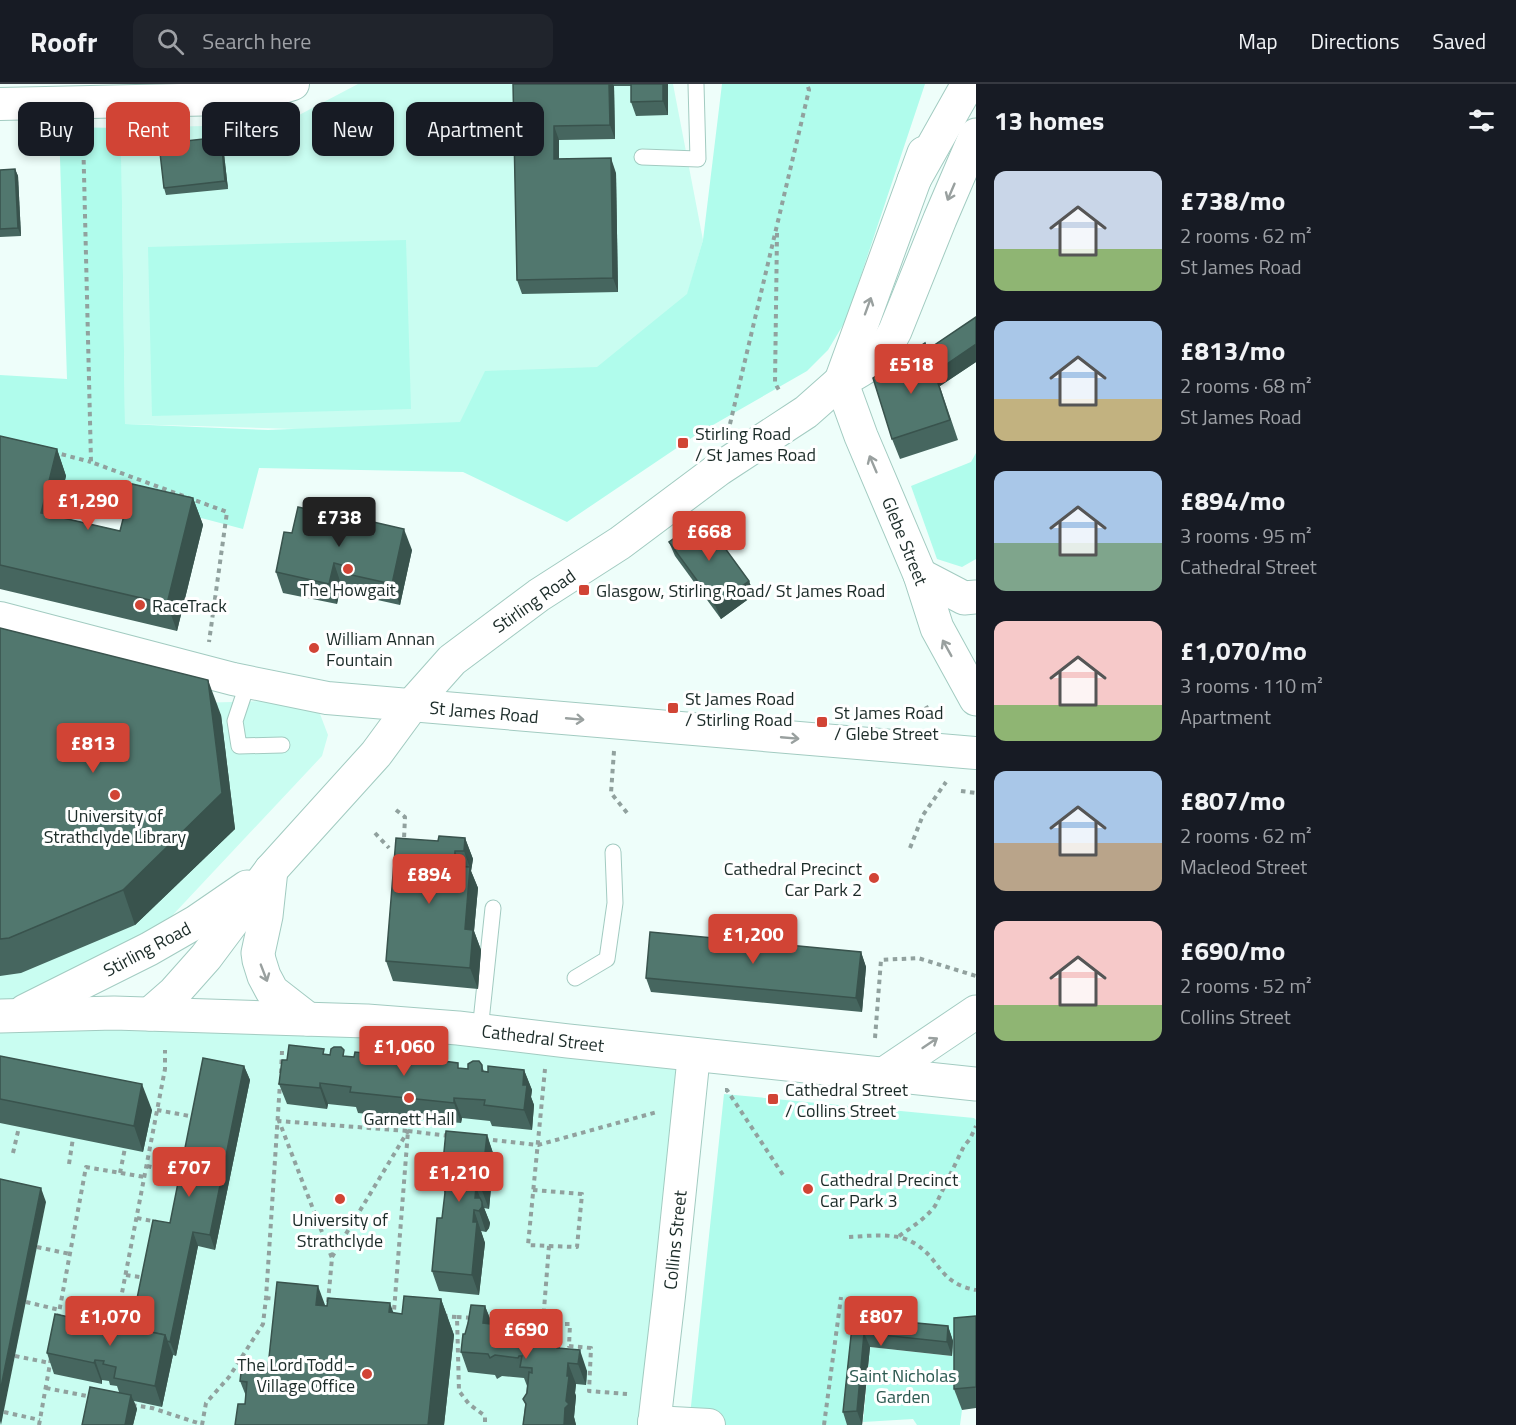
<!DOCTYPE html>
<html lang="en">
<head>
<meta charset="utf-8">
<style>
	body { margin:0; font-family:"Titillium Web",sans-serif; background:#20242c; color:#f1f3f6; height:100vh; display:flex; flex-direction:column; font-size:22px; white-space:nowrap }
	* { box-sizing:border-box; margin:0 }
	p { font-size:20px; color:#9ea1a6 }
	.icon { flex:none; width:33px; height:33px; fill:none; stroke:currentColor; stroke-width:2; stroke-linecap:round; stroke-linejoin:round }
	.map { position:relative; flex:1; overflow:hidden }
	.panel { display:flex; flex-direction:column; background:#171b24; width:540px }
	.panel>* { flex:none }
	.top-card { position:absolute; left:18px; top:18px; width:570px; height:54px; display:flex; gap:12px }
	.price { position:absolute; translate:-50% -51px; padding:0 14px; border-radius:6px; background:#d14435; color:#fff; font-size:20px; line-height:39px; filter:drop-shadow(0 2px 3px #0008) }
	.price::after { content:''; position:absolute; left:50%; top:36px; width:18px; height:14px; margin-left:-9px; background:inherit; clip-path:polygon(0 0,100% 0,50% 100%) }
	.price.selected { background:#222; color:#fff }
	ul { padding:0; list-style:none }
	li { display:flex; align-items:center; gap:18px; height:150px; padding:0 18px }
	li span { display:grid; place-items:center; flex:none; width:168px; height:120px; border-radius:12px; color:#555 }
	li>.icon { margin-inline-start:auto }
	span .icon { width:72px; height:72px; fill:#fffc; stroke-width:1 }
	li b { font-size:26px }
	h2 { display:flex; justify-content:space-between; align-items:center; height:72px; padding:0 18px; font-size:26px }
	.pill { padding:0 21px; border-radius:12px; background:#171b24; box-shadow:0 3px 9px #0003; font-size:21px; line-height:54px }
	.pill.selected { background:#d14435; color:#fff }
	header { display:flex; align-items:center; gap:36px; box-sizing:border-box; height:84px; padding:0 30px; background:#171b24; border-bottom:2px solid #363941 }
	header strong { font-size:28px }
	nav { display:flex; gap:33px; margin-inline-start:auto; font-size:21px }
	.search { width:420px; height:54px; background:#20242c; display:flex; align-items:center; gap:15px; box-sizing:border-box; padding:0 21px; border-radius:12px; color:#9ea1a6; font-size:22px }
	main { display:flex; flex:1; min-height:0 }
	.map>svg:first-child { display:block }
</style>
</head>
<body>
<header>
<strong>Roofr</strong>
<div class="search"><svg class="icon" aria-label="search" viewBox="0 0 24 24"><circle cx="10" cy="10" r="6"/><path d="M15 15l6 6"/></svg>Search here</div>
<nav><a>Map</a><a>Directions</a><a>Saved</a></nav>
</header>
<main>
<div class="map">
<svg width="976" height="1341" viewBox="0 0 976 1341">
	<rect width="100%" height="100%" fill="#eefefa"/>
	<g fill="#c9fdf1">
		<polygon points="358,0 673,0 703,156 667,282 604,354 125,340 121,44 282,40"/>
		<polygon points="0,566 198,619 265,617 304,622 320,630 328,651 322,672 170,834 0,929"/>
		<polygon points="0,932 694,970 654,1341 0,1341"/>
	</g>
	<g fill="#b0fcec">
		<polygon points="722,0 925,0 846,236 828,266 807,287 699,349 567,438 463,388 259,384 243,445 0,381 0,291 67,295 59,43 121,44 125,340 268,346 460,338 485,287 597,283 687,210 703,156"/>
		<polygon points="406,156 411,325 152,332 148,163"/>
		<polygon points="976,369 976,475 962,483 937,475 911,402 971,378"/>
		<polygon points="724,1010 974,1034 976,1036 976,1253 962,1326 960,1341 917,1341 913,1335 863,1338 870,1263 952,1272 953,1257 859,1247 848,1341 689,1341"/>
	</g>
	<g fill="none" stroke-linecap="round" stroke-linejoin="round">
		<g stroke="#a2cbc1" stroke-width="17">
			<g id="lane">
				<polyline points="642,73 698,75 696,0"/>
				<polyline points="248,598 235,637 239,662 282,661"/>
				<polyline points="575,894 607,875 615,819 613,768"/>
				<polyline points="480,947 493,824"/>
			</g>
		</g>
		<g stroke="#a2cbc1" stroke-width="34">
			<g id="street">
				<polyline points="0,20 226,15 254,12 293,0"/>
				<polyline points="0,534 233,595 327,614 976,669"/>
				<polyline points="654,1338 709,1341"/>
				<polyline points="654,1341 669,1212 694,970"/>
			</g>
		</g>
		<g stroke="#a2cbc1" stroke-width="35">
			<g id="secondary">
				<polyline points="271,786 266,832 258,869 259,876 264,892 272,907 308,935"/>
				<polyline points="25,927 149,865 196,838 247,803"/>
				<polyline points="150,930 174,909 206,873 271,786 376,670 412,621 452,576 539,511 620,459 719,385 806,328 841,297"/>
				<polyline points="0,932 114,929 367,937 458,944 568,957 976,1000"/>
				<polyline points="884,990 976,928"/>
			</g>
		</g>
		<g stroke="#a2cbc1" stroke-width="35">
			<g id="primary">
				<polyline points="924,69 841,297 861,352 920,491 937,544 976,615"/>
				<polyline points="920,491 964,514 976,513"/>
			</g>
		</g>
		<g stroke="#a2cbc1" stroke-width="35">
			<g id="highway">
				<polyline points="914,96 968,0"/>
				<path d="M841,297c28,-15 39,-20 54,-50l45,-112 36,-84"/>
			</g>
		</g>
		<g stroke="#91a19e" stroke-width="4" stroke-dasharray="4.5 4.5" stroke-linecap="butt">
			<polyline points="83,49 91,378 227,428 209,558"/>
			<polyline points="777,149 775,299 780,308"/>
			<polyline points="730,340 809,6 807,0"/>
			<polyline points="53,368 91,378"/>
			<polyline points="926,622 933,635"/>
			<polyline points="614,667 611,709 628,730"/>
			<polyline points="961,707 976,709"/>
			<polyline points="396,726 405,733 404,755"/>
			<polyline points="375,749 389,764"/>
			<polyline points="910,764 923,731 946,698"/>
			<polyline points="875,954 881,876 918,874 976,892"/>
			<polyline points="281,989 282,967"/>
			<polyline points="725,1006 727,1006 785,1094"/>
			<polyline points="157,1026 195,1033"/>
			<polyline points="408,1047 449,1052"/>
			<polyline points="484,1055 538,1061 657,1028"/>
			<polyline points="13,1069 19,1043"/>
			<polyline points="69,1080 73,1054"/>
			<polyline points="147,1082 184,1091"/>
			<polyline points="120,1089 125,1064"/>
			<polyline points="533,1106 582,1110 577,1163 549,1162"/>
			<polyline points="137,1134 157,1138"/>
			<path d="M899,1152c13,-9 26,-17 36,-30l29,-60 6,-7 6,-13"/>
			<path d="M849,1153c20,-1 47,-5 65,6 27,16 24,40 62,47"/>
			<polyline points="37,1163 70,1170"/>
			<polyline points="332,1173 408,1047 410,1035"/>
			<polyline points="126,1191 146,1194"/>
			<polyline points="266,1214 278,1215"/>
			<polyline points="26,1218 60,1226"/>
			<polyline points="328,1218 332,1174 279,1037 408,1047 394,1227 389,1226"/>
			<polyline points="443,1232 457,1233 459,1307 469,1320 485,1332 485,1341"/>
			<polyline points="457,1233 474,1234"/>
			<polyline points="58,1234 86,1083 145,1093"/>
			<polyline points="117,1235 165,985 165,966"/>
			<polyline points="543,1238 549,1162 528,1161 545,985"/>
			<polyline points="547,1240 570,1240 569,1262 591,1264 589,1307 627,1310"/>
			<polyline points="15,1272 50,1279"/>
			<polyline points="46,1304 92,1313"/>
			<polyline points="132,1321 152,1324 201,1340"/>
			<polyline points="4,1328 40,1336"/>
			<polyline points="39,1341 51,1274"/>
			<polyline points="202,1341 206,1319 229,1293 263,1240 266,1214 280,999"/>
			<polyline points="824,1341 841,1213"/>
		</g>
		<use href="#lane" stroke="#fff" stroke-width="15"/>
		<use href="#street" stroke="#fff" stroke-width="32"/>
		<use href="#secondary" stroke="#fff" stroke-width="33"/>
		<use href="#primary" stroke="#fff" stroke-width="33"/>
		<use href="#highway" stroke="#fff" stroke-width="33"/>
	</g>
	<g fill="#46665f">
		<polygon points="513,0 668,0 668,31 636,32 631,18 631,2 614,2 615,55 559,56 559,75 616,89 618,208 522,210 517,196"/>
		<polygon points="221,53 223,61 228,105 166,111 164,104"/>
		<polygon points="15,85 18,92 21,152 0,153 0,86"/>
		<polygon points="976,233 976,278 940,302 939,300 958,356 900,375 892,355 927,266"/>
		<polygon points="0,352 57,365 66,392 56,432 120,447 193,414 203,441 177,547 0,505"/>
		<polygon points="346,440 412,466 400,521 355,511 352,502 341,500 337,520 283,509 276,488 292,449"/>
		<polygon points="669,458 749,497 754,511 721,535 675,472"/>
		<polygon points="0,544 221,631 235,745 135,841 21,889 0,892"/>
		<polygon points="465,754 473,775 471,787 478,804 474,847 481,866 478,905 393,897 386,877 438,757"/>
		<polygon points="861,868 866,883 862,928 651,908 646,894"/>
		<polygon points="326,970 468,985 482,981 484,988 488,988 524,986 532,1006 531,1013 534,1021 532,1046 492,1042 490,1037 462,1034 461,1039 358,1029 356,1023 328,1020 327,1025 287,1020 279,1000 287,976"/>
		<polygon points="0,972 152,1026 143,1068 0,1039"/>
		<polygon points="244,982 250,996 215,1166 198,1162 176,1272 173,1271 162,1323 134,1317 137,1325 133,1341 82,1341 119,1308 117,1302 110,1301 109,1297 102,1296 102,1300 54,1290 47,1269 103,1243 110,1245 132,1239 170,1139"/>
		<polygon points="487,1051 494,1072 489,1125 484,1124 490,1139 489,1144 486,1148 481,1147 485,1159 479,1211 439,1207 432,1187 442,1134 445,1110 441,1099"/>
		<polygon points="441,1215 454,1251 444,1341 235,1341 245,1320 246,1312 240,1297 268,1283 325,1222 402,1230"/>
		<polygon points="485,1222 491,1237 549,1235 560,1264 587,1287 586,1301 576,1300 575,1309 576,1312 574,1333 576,1341 523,1341 527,1302 524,1294 502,1292 497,1295 495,1291 468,1288 461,1268 465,1250"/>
		<polygon points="976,1232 976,1324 962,1326 954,1305"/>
		<polygon points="853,1233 948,1242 953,1257 952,1272 870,1263 862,1341 847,1341 843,1328"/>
	</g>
	<g fill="#39534d">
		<polygon points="609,0 613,0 614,2 615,55 610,41"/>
		<polygon points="663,0 668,0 668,31 663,17"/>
		<polygon points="554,42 559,56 559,90 554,75"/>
		<polygon points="221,53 223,61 228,105 225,97"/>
		<polygon points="611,74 616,89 618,208 613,194"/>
		<polygon points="15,85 18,92 21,152 18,144"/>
		<polygon points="925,259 935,288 976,260 976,278 940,302 939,300 958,356"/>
		<polygon points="57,365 66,392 51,455 41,429"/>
		<polygon points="193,414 203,441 177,547 167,520"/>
		<polygon points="404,445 412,466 400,521 392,500"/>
		<polygon points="334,479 341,500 337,520 329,500"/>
		<polygon points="749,497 754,511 721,535 715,521"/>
		<polygon points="208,596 221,631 235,745 135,841 123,806"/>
		<polygon points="465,754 473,775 471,787 478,804 474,847 481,866 478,905 470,884 465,845 470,784 464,767"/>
		<polygon points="455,767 462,787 454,782"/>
		<polygon points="861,868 866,883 862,928 856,914"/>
		<polygon points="244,982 250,996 215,1166 210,1151"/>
		<polygon points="524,986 532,1006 531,1013 534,1021 532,1046 524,1026 523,1001"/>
		<polygon points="320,999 328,1020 327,1025 320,1004"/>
		<polygon points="142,1000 152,1026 143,1068 134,1042"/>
		<polygon points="454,1014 462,1034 461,1039 454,1019"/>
		<polygon points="487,1051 494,1072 489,1125 481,1104"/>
		<polygon points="476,1103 490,1139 489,1144 486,1148 479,1127 475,1114"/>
		<polygon points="41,1104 46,1118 1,1341 0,1337 0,1308"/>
		<polygon points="474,1126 485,1159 479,1211 472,1191 473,1138"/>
		<polygon points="193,1148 198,1162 176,1272 170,1258"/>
		<polygon points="318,1202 331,1237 316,1221"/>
		<polygon points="441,1215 454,1251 444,1341 428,1341"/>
		<polygon points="390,1219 403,1255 389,1228"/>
		<polygon points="485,1222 493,1243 483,1239"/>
		<polygon points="129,1233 136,1250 127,1243"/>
		<polygon points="549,1235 557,1256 555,1276 547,1256"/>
		<polygon points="948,1242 953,1257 952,1272 947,1258"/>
		<polygon points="864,1249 870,1263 862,1341 857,1327"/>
		<polygon points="165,1251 173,1271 162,1323 155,1302"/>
		<polygon points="580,1266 587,1287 586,1301 578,1280"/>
		<polygon points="95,1276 102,1296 102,1300 94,1279"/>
		<polygon points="568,1279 576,1300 575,1309 576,1312 574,1333 576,1341 564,1341"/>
		<polygon points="131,1311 137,1325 133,1341 125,1341"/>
	</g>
	<g fill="#51776e" stroke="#39534d" stroke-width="1.5">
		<polygon points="513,0 609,0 610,41 554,42 554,75 611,74 613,194 517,196"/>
		<polygon points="631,0 663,0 663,17 631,18"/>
		<polygon points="221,53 225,97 164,104 159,60"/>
		<polygon points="15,85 18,144 0,145 0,86"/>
		<polygon points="976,233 976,260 935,288 927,266"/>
		<polygon points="925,259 950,336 892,355 873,294"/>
		<polygon points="0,352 57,365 41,429 120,447 132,400 193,414 167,520 0,481"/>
		<polygon points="298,423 344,433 342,439 358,443 360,435 404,445 392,500 347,490 349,483 334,479 329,500 276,488 284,448 292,449"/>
		<polygon points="703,434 749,497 715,521 669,458"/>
		<polygon points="0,544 208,596 222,709 123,806 9,854 0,855"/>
		<polygon points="439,752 465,754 464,767 455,767 454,782 470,783 465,845 473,846 470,884 386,877 396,754 438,757"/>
		<polygon points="650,848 861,868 856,914 646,894"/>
		<polygon points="289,961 324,965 323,970 330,971 331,965 334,963 341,963 344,966 343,972 354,973 355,968 393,972 393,971 398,971 458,979 458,984 468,985 468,980 473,977 479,977 482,981 482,987 488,988 488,982 524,986 523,1001 527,1001 524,1026 484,1021 485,1016 454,1014 454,1019 350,1008 351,1003 320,999 320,1004 279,1000 282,976 287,976"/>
		<polygon points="0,972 142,1000 134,1042 0,1015"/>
		<polygon points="203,974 244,982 210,1151 193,1148 170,1258 167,1257 165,1251 131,1244 153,1136 170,1139"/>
		<polygon points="446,1047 487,1051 481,1104 476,1103 475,1114 480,1114 482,1118 482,1123 479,1127 474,1126 473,1138 477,1138 472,1191 432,1187 437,1134 442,1134 446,1100 441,1099"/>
		<polygon points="0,1095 41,1104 0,1308"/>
		<polygon points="277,1198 318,1202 316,1221 327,1222 328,1214 390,1219 389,1228 402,1230 404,1212 441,1215 428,1341 235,1341 238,1320 245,1320 247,1298 240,1297 242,1280 268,1283"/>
		<polygon points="471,1221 485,1222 483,1239 490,1240 491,1229 549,1235 547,1256 557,1257 557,1264 580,1266 578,1280 568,1279 567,1292 569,1292 566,1317 569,1320 565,1324 564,1341 523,1341 526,1320 523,1315 527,1309 529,1288 532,1289 532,1284 520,1283 522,1272 519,1272 518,1274 495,1271 490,1274 488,1270 461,1268 463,1250 465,1250 468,1239"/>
		<polygon points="55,1230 102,1240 101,1243 110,1245 111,1242 115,1243 118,1231 129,1233 127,1243 165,1251 155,1302 114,1294 116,1283 103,1280 104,1277 95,1276 94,1279 47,1269"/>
		<polygon points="976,1232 976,1303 954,1305 954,1234"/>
		<polygon points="853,1233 948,1242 947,1258 864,1249 857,1327 843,1328"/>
		<polygon points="90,1303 131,1311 125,1341 82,1341"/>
	</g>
	<defs><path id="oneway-shaft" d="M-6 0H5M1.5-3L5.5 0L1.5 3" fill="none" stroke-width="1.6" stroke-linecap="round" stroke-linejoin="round" transform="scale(1.5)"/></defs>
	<g stroke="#99a09f">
		<use href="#oneway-shaft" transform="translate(951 108) rotate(113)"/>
		<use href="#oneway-shaft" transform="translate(868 222) rotate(-70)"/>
		<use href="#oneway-shaft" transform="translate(873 380) rotate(-113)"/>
		<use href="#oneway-shaft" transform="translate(947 564) rotate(-119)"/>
		<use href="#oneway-shaft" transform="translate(575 635) rotate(5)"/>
		<use href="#oneway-shaft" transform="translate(790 654) rotate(5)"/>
		<use href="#oneway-shaft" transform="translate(264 889) rotate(69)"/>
		<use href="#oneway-shaft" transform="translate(930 959) rotate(-34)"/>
	</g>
	<g fill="#d14435" stroke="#fff" stroke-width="2">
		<rect x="677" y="353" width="12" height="12" rx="3"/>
		<circle cx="348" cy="485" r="6"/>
		<rect x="578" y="500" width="12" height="12" rx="3"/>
		<circle cx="140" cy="521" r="6"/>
		<circle cx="314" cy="564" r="6"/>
		<rect x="667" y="618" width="12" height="12" rx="3"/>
		<rect x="816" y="632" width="12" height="12" rx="3"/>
		<circle cx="115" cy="711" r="6"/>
		<circle cx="874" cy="794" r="6"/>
		<circle cx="409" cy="1014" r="6"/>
		<rect x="767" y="1009" width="12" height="12" rx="3"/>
		<circle cx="808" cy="1105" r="6"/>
		<circle cx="340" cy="1115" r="6"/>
		<circle cx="367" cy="1290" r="6"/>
	</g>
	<g text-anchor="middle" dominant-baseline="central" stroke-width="6" stroke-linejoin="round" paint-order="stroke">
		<g font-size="18" fill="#1c2c29" stroke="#fff" text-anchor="start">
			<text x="695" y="349">Stirling Road<tspan x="695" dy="21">/ St James Road</tspan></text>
			<text x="348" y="505" text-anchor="middle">The Howgait</text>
			<text x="596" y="506">Glasgow, Stirling Road/ St James Road</text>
			<text x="152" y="521">RaceTrack</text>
			<text x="326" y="554">William Annan<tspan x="326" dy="21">Fountain</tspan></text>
			<text x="685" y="614">St James Road<tspan x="685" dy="21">/ Stirling Road</tspan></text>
			<text x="834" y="628">St James Road<tspan x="834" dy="21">/ Glebe Street</tspan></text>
			<text x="115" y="731" text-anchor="middle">University of<tspan x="115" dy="21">Strathclyde Library</tspan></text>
			<text x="862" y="784" text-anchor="end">Cathedral Precinct<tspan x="862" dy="21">Car Park 2</tspan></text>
			<text x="785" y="1005">Cathedral Street<tspan x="785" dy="21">/ Collins Street</tspan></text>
			<text x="409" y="1034" text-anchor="middle">Garnett Hall</text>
			<text x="820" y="1095">Cathedral Precinct<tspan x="820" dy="21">Car Park 3</tspan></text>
			<text x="340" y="1135" text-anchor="middle">University of<tspan x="340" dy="21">Strathclyde</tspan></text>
			<text x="355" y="1280" text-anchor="end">The Lord Todd -<tspan x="355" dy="21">Village Office</tspan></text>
		</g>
		<g font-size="18" fill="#1c2c29" stroke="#fff">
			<text transform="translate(905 457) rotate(68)">Glebe Street</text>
			<text transform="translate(534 517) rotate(-35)">Stirling Road</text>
			<text transform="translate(484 628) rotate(5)">St James Road</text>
			<text transform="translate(147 865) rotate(-28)">Stirling Road</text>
			<text transform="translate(543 954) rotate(7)">Cathedral Street</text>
			<text transform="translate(675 1156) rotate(-84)">Collins Street</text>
		</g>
		<g font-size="18" fill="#2b5950" stroke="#fff">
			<text x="903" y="1291">Saint Nicholas<tspan x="903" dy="21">Garden</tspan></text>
		</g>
	</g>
</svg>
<b class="price" style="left:911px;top:311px">£518</b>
<b class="price" style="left:88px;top:447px">£1,290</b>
<b class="price selected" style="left:339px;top:464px">£738</b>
<b class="price" style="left:709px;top:478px">£668</b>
<b class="price" style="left:93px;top:690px">£813</b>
<b class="price" style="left:429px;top:821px">£894</b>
<b class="price" style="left:753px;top:881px">£1,200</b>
<b class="price" style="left:404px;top:993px">£1,060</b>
<b class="price" style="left:189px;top:1114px">£707</b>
<b class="price" style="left:459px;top:1119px">£1,210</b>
<b class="price" style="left:110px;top:1263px">£1,070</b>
<b class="price" style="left:881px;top:1263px">£807</b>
<b class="price" style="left:526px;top:1276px">£690</b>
<div class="top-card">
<a class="pill">Buy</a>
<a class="pill selected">Rent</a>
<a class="pill">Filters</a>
<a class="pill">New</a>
<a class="pill">Apartment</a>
</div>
</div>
<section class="panel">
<h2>13 homes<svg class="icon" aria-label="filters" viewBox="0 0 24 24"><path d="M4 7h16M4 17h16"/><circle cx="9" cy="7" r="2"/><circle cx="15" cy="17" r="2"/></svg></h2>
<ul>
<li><span style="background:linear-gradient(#c9d6e8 65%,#8fb573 0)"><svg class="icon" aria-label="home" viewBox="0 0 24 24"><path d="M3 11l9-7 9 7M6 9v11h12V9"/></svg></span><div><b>£738/mo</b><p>2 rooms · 62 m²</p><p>St James Road</p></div></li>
<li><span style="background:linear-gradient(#a9c7e8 65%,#c2b280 0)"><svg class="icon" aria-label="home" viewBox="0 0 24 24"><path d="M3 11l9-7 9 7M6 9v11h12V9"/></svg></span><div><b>£813/mo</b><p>2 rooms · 68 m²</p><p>St James Road</p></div></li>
<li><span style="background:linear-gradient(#a9c7e8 60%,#7fa58c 0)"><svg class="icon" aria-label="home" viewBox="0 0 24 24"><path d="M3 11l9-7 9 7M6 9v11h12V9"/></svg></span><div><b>£894/mo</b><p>3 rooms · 95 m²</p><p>Cathedral Street</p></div></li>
<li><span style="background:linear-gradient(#f6c9c9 70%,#8fb573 0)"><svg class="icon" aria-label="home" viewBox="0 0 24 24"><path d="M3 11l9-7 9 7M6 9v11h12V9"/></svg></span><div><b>£1,070/mo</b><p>3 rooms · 110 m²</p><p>Apartment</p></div></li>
<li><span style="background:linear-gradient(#a9c7e8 60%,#b9a48a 0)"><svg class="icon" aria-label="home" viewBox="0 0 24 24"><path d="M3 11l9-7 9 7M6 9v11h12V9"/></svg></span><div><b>£807/mo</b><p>2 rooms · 62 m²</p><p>Macleod Street</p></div></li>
<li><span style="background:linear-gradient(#f6c9c9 70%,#8fb573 0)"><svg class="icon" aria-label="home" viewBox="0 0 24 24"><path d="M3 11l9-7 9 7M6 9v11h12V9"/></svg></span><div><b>£690/mo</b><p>2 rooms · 52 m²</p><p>Collins Street</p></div></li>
</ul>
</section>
</main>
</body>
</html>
